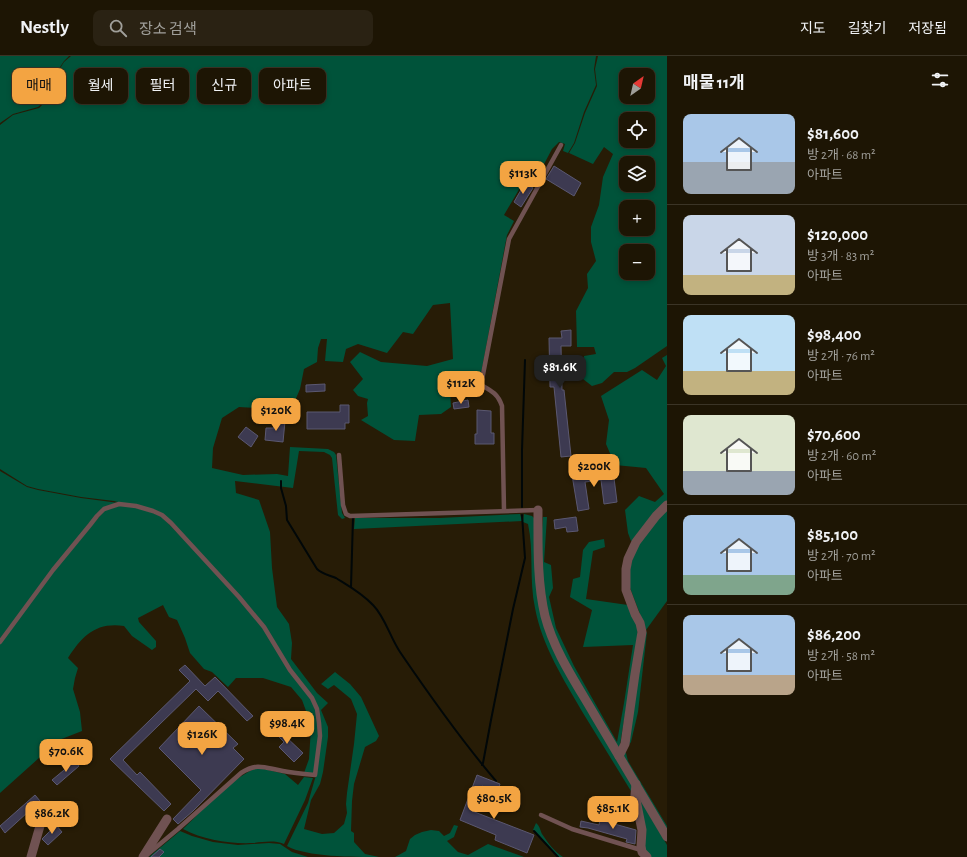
<!DOCTYPE html>
<html lang="ko">
<head>
<meta charset="utf-8">
<style>
	body { margin:0; font-family:"Alegreya Sans","Noto Sans KR",sans-serif; background:#2a2213; color:#f1f3f6; height:100vh; display:flex; flex-direction:column; font-size:15px; white-space:nowrap }
	* { box-sizing:border-box; margin:0 }
	p { font-size:13px; color:#a09f9a }
	.icon { flex:none; width:22px; height:22px; fill:none; stroke:currentColor; stroke-width:2; stroke-linecap:round; stroke-linejoin:round }
	.map { position:relative; flex:1; overflow:hidden }
	.side { display:flex; flex-direction:column; background:#1d1504; width:300px }
	.side>* { flex:none }
	.guide { position:absolute; left:12px; top:12px; width:380px; height:36px; display:flex; gap:8px }
	.needle { width:26px; rotate:34deg }
	.tools { position:absolute; left:619px; top:12px; display:grid; gap:8px }
	.tools a { display:grid; place-items:center; width:36px; height:36px; border-radius:8px; background:#1d1504; box-shadow:0 2px 6px #0003,0 0 0 1px #3b3426; font-size:20px }
	.price { position:absolute; translate:-50% -34px; padding:0 9px; border-radius:8px; background:#f3a442; color:#111; font-size:13px; line-height:26px; filter:drop-shadow(0 1px 2px #0008) }
	.price::after { content:''; position:absolute; left:50%; top:24px; width:12px; height:9px; margin-left:-6px; background:inherit; clip-path:polygon(0 0,100% 0,50% 100%) }
	.price.on { background:#222; color:#fff }
	ul { padding:0; list-style:none }
	li { display:flex; align-items:center; gap:12px; height:100px; padding:0 16px }
	li+li { border-top:1px solid #3b3426 }
	li span { display:grid; place-items:center; flex:none; width:112px; height:80px; border-radius:8px; color:#555 }
	li>.icon { margin-inline-start:auto }
	span .icon { width:48px; height:48px; fill:#fffc; stroke-width:1 }
	li b { font-size:17px }
	h2 { display:flex; justify-content:space-between; align-items:center; height:48px; padding:0 16px; font-size:17px }
	.pill { padding:0 14px; border-radius:8px; background:#1d1504; box-shadow:0 2px 6px #0003,0 0 0 1px #3b3426; font-size:14px; line-height:36px }
	.pill.on { background:#f3a442; color:#111 }
	header { display:flex; align-items:center; gap:24px; box-sizing:border-box; height:56px; padding:0 20px; background:#1d1504; border-bottom:1px solid #3b3426 }
	header strong { font-size:19px }
	nav { display:flex; gap:22px; margin-inline-start:auto; font-size:14px }
	.search { width:280px; height:36px; background:#2a2213; display:flex; align-items:center; gap:10px; box-sizing:border-box; padding:0 14px; border-radius:8px; color:#a09f9a; font-size:15px }
	main { display:flex; flex:1; min-height:0 }
	.map>svg:first-child { display:block }
</style>
</head>
<body>
<header>
<strong>Nestly</strong>
<div class="search"><svg class="icon" aria-label="search" viewBox="0 0 24 24"><circle cx="10" cy="10" r="6"/><path d="M15 15l6 6"/></svg>장소 검색</div>
<nav><a>지도</a><a>길찾기</a><a>저장됨</a></nav>
</header>
<main>
<div class="map">
<svg width="667" height="801" viewBox="0 0 667 801">
	<rect width="100%" height="100%" fill="#271c06"/>
	<g fill="#00533a" fill-rule="evenodd">
		<polygon points="0,0 69,0 64,5 51,25 48,42 38,51 13,58 0,67"/>
		<path d="M71,0h525l-2,13 2,16 -12,27 -10,31 -6,10 -5,-2 2,-7 -6,-2 -7,7 -19,36 -9,-4 -20,34 10,6 -7,14 -29,155h-28l1,17 -10,7 -22,1 -4,26 -21,-1 -33,-20 7,-4 -1,-13 1,-4 -10,-3 -5,-6 10,-11 -13,-17 10,-10 21,10 46,4 26,-7 -3,-56 -17,2 -20,29 -10,-2 -16,21 -29,-9 -12,5 -3,13 -18,-1 2,-22h-6l-3,9 -1,14 -13,7 -4,20 -9,21 -52,-3 -17,11 -9,30 -1,20 31,7 34,-1 11,2 2,-29 38,2 6,3 2,3 6,58 3,5 -3,1 -4,-4 -6,-57 -2,-3 -6,-3 -25,-1 -6,37 -58,-7 1,12 23,7 11,32 2,36 5,39 12,17 3,19 -1,16 26,34 11,10 -7,7 7,17v10l-5,35 -3,12 -9,16 -7,29 18,5 12,-1 10,-9 3,-11 -1,-9 1,-11 7,-49 3,-30 -6,-15 -17,-14 -6,4 -7,-5 14,-12 15,12 11,13 18,39 -3,5 -11,6 -11,37 -2,17 -1,30 3,2v9l11,12 14,3c-25,0 -73,0 -92,-11l21,-43 8,-28 2,-14v-52l-27,-39 -26,-44 -103,-112 -48,-13 -33,-4 -43,-8 -11,-3 -27,-17v-344l13,-10 26,-7 10,-10 3,-17 12,-19z"/>
		<path d="M598,0h69v290l-32,22 -8,4h-13l-12,11 -10,3 -9,-7 1,-23 12,-2 -2,-7h-17l-1,-36 12,-23 -1,-14 9,-13 -5,-19v-15l8,-22 4,-28 10,-23 -9,-7 -11,17 -24,-11 6,-10 10,-30 12,-27 -2,-17zM626,19h22v22h-22zM626,63h22v22h-22zM626,107h22v22h-22zM626,151h22v22h-22zM626,195h22v22h-22z"/>
		<polygon points="667,299 667,445 634,484 631,485 628,477 625,454 639,440 655,446 664,438 646,412 615,409 606,388 609,364 601,340 642,314 657,324 666,310 662,302"/>
		<polygon points="0,415 27,431 38,434 81,442 119,447 104,452 0,583"/>
		<path d="M119,449l17,2 25,9 41,42 61,69 42,62 11,20 3,27 -5,37h-10l5,-14 2,-32 -2,-8 -7,-19 -11,-13 -28,-9h-27l-8,9 -16,-15 -8,-3 -14,-16 -5,-15 -8,-18 -8,-3 -6,-12 -25,13 1,4 17,19v6l-4,3 -20,-14 -8,-10c-28,-4 -42,10 -56,32l10,10 -3,10 -2,11 7,23 2,19 -23,9 -59,53v-150l54,-72 51,-61z"/>
		<polygon points="667,451 667,545 646,574 627,524 636,489"/>
		<polygon points="520,458 522,465 354,473 355,462 440,462"/>
		<path d="M524,458l8,2 2,2 6,92 93,177 1,9c-17,-28 -34,-55 -51,-83 -19,-33 -41,-67 -48,-105 -6,-28 -1,-57 -7,-84l-5,-2z"/>
		<polygon points="543,461 547,461 544,506 551,509 553,532 549,541 556,572 574,610 617,686 624,647 633,589 583,591 592,554 570,541 573,523 580,521 583,494 589,486 604,483 605,491 593,495 586,543 628,549 637,568 638,579 620,689 618,693 566,604 546,557 540,499"/>
		<polygon points="647,576 638,656 631,686 629,689 641,581"/>
		<polygon points="624,696 626,697 628,705 667,770 667,778 624,705"/>
		<path d="M254,713h10l21,5 13,11 6,-8 9,1 -8,22 -21,44c-10,-4 -20,-2 -31,-1 -24,1 -49,-3 -70,-14 22,-21 44,-47 71,-60z"/>
		<polygon points="637,738 667,789 667,801 649,801 645,795"/>
		<path d="M536,767c4,3 4,7 6,11 6,9 12,17 21,23h-5c-9,-8 -15,-19 -25,-27z"/>
		<polygon points="454,769 458,770 454,781 447,785 458,796 468,799 488,788 524,801 395,801 406,795 410,783 415,779 422,776 431,774 439,775 444,780 450,777"/>
		<polygon points="180,775 192,780 213,786 238,789 269,787 280,788 292,796 308,801 149,801"/>
	</g>
	<g fill="none" stroke-linecap="round" stroke-linejoin="round">
		<g stroke="#010708" stroke-width="2">
			<path d="M281,425v7l5,18 1,14 30,49c5,5 12,6 19,9 13,8 26,15 37,27 12,12 17,32 27,47 30,44 61,88 96,129"/>
			<polyline points="522,451 522,394 525,304"/>
			<polyline points="351,531 353,462"/>
			<polyline points="482,709 483,707 491,664 513,553 525,502 522,459"/>
			<polyline points="534,775 558,801"/>
		</g>
	</g>
	<g fill="#3d3a51" stroke="#5b5871">
		<polygon points="554,110 581,127 574,140 546,123"/>
		<polygon points="525,127 533,132 521,151 514,146"/>
		<polygon points="571,274 571,290 561,290 562,334 564,334 571,400 561,401 554,331 550,331 549,282 562,282 561,275"/>
		<polygon points="325,328 325,335 306,336 306,329"/>
		<polygon points="468,344 469,351 454,353 453,347"/>
		<polygon points="340,349 349,349 349,367 345,367 345,373 307,373 307,356 340,356"/>
		<polygon points="477,354 491,355 491,377 494,377 494,388 475,388 475,378 477,378"/>
		<polygon points="274,365 285,365 283,386 265,384 266,372 274,372"/>
		<polygon points="246,371 258,380 251,391 238,381"/>
		<polygon points="613,414 617,446 604,448 601,424 585,426 589,453 578,455 572,419"/>
		<polygon points="576,461 578,475 567,476 566,471 555,473 554,464"/>
		<polygon points="185,609 205,630 215,621 253,660 247,665 218,635 208,645 196,633 123,704 137,719 140,716 171,748 164,755 110,703 190,625 179,614"/>
		<polygon points="199,650 238,688 233,692 244,703 193,755 178,768 173,763 201,734 159,692"/>
		<polygon points="273,667 280,675 281,674 285,678 284,679 303,697 294,706 279,691 284,686 269,671"/>
		<polygon points="75,705 79,710 57,729 52,724"/>
		<polygon points="477,719 500,728 497,736 482,730 472,755 534,779 527,797 495,784 496,779 460,764"/>
		<polygon points="35,739 40,745 5,777 0,770"/>
		<polygon points="72,753 78,759 70,767 64,761"/>
		<polygon points="600,764 636,774 635,788 626,786 627,783 588,772 580,771 581,765 599,769"/>
		<polygon points="56,769 62,776 48,789 42,783"/>
		<polygon points="160,793 164,796 159,801 151,801"/>
	</g>
	<g fill="none" stroke-linecap="round" stroke-linejoin="round">
		<g stroke="#705252" stroke-width="4.5">
			<polyline points="339,399 343,449 346,458 350,460 538,454"/>
			<path d="M504,454l-2,-104c-4,-12 -10,-15 -21,-21l28,-146 52,-94"/>
			<path d="M0,586l53,-72 37,-45 7,-9 7,-7 15,-5 17,2 17,5 9,4 9,8 68,74 25,30 26,43 22,28 5,11 2,14 1,13 -5,39c-11,-1 -22,-2 -32,-4 -18,-3 -25,-9 -42,2l-63,56 -30,25"/>
			<polyline points="541,759 572,773 641,794"/>
		</g>
		<g stroke="#705252" stroke-width="9">
			<path d="M538,454c0,35 -1,72 7,106 9,35 31,67 49,98 24,41 49,82 73,123"/>
			<polyline points="619,700 625,688 635,618 642,576 640,567 635,558 626,534 626,513 628,503 636,486 656,460 667,449"/>
			<polyline points="636,728 635,739 642,774 641,790 642,796 647,801"/>
			<polyline points="31,801 42,763"/>
			<polyline points="143,801 167,763"/>
		</g>
	</g>
</svg>
<div class="tools">
<a><svg class="needle" viewBox="-14 -14 28 28"><path d="M0-13l5 13h-10z" fill="#e53935"/><path d="M0 13l5-13h-10z" fill="#a09f9a"/></svg></a>
<a><svg class="icon" aria-label="locate" viewBox="0 0 24 24"><circle cx="12" cy="12" r="6"/><path d="M12 2v4M12 18v4M2 12h4M18 12h4"/></svg></a>
<a><svg class="icon" aria-label="layers" viewBox="0 0 24 24"><path d="M12 4l9 5-9 5-9-5zM3 14l9 5 9-5"/></svg></a>
<a>+</a>
<a>−</a>
</div>
<b class="price" style="left:523px;top:139px">$113K</b>
<b class="price on" style="left:560px;top:333px">$81.6K</b>
<b class="price" style="left:461px;top:349px">$112K</b>
<b class="price" style="left:276px;top:376px">$120K</b>
<b class="price" style="left:594px;top:432px">$200K</b>
<b class="price" style="left:287px;top:689px">$98.4K</b>
<b class="price" style="left:202px;top:700px">$126K</b>
<b class="price" style="left:66px;top:717px">$70.6K</b>
<b class="price" style="left:494px;top:764px">$80.5K</b>
<b class="price" style="left:613px;top:774px">$85.1K</b>
<b class="price" style="left:52px;top:779px">$86.2K</b>
<div class="guide">
<a class="pill on">매매</a>
<a class="pill">월세</a>
<a class="pill">필터</a>
<a class="pill">신규</a>
<a class="pill">아파트</a>
</div>
</div>
<section class="side">
<h2>매물 11개<svg class="icon" aria-label="filters" viewBox="0 0 24 24"><path d="M4 7h16M4 17h16"/><circle cx="9" cy="7" r="2"/><circle cx="15" cy="17" r="2"/></svg></h2>
<ul>
<li><span style="background:linear-gradient(#a9c7e8 60%,#9aa5b1 0)"><svg class="icon" aria-label="home" viewBox="0 0 24 24"><path d="M3 11l9-7 9 7M6 9v11h12V9"/></svg></span><div><b>$81,600</b><p>방 2개 · 68 m²</p><p>아파트</p></div></li>
<li><span style="background:linear-gradient(#c9d6e8 75%,#c2b280 0)"><svg class="icon" aria-label="home" viewBox="0 0 24 24"><path d="M3 11l9-7 9 7M6 9v11h12V9"/></svg></span><div><b>$120,000</b><p>방 3개 · 83 m²</p><p>아파트</p></div></li>
<li><span style="background:linear-gradient(#bfe0f5 70%,#c2b280 0)"><svg class="icon" aria-label="home" viewBox="0 0 24 24"><path d="M3 11l9-7 9 7M6 9v11h12V9"/></svg></span><div><b>$98,400</b><p>방 2개 · 76 m²</p><p>아파트</p></div></li>
<li><span style="background:linear-gradient(#dfe7d0 70%,#9aa5b1 0)"><svg class="icon" aria-label="home" viewBox="0 0 24 24"><path d="M3 11l9-7 9 7M6 9v11h12V9"/></svg></span><div><b>$70,600</b><p>방 2개 · 60 m²</p><p>아파트</p></div></li>
<li><span style="background:linear-gradient(#a9c7e8 75%,#7fa58c 0)"><svg class="icon" aria-label="home" viewBox="0 0 24 24"><path d="M3 11l9-7 9 7M6 9v11h12V9"/></svg></span><div><b>$85,100</b><p>방 2개 · 70 m²</p><p>아파트</p></div></li>
<li><span style="background:linear-gradient(#a9c7e8 75%,#b9a48a 0)"><svg class="icon" aria-label="home" viewBox="0 0 24 24"><path d="M3 11l9-7 9 7M6 9v11h12V9"/></svg></span><div><b>$86,200</b><p>방 2개 · 58 m²</p><p>아파트</p></div></li>
</ul>
</section>
</main>
</body>
</html>
